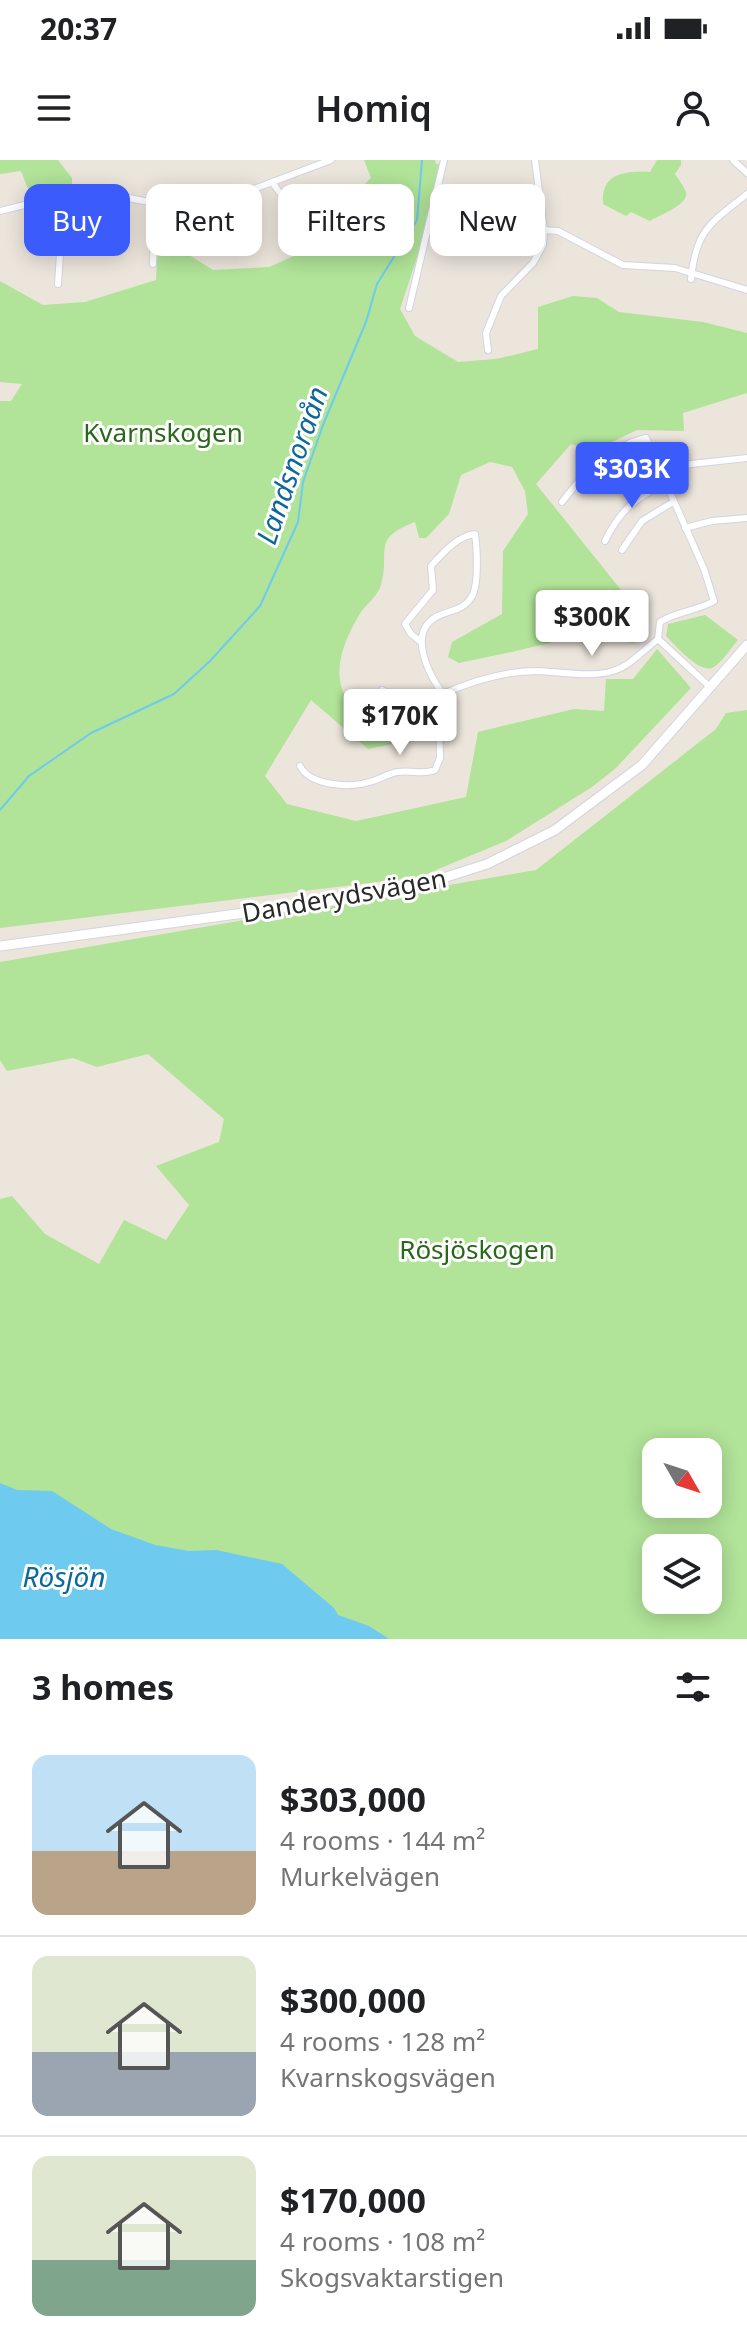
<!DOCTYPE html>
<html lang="en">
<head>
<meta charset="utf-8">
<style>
	body { margin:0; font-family:"Noto Sans",sans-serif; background:#f6f6f6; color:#202124; height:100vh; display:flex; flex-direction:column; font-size:30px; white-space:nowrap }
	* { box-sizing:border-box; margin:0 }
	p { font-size:26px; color:#757577 }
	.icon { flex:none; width:44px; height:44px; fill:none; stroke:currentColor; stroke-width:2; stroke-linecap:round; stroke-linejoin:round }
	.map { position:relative; height:1479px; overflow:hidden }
	.panel { display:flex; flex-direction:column; background:#fff; flex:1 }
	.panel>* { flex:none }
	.top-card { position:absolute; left:24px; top:24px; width:700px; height:72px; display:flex; gap:16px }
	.needle { width:52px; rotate:129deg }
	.tools { position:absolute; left:642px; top:1278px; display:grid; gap:16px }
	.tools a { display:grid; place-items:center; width:80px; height:80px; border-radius:16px; background:#fff; box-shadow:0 4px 20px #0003; font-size:40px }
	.price { position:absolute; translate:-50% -68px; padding:0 18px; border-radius:8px; background:#fff; color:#222; font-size:26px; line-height:52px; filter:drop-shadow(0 2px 4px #0008) }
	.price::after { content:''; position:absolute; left:50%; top:48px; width:24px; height:18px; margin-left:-12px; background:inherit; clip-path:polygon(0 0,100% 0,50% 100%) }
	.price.selected { background:#3b5cfa; color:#fff }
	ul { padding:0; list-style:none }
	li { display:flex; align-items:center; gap:24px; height:200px; padding:0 32px }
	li+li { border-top:2px solid #e0e0e0 }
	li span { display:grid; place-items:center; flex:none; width:224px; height:160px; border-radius:16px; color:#555 }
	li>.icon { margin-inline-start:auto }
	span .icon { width:96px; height:96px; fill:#fffc; stroke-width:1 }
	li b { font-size:34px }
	h2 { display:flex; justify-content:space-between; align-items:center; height:96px; padding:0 32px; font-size:34px }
	.tag { padding:0 28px; border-radius:16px; background:#fff; box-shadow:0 4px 20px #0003; font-size:28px; line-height:72px }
	.tag.selected { background:#3b5cfa; color:#fff }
	.status { display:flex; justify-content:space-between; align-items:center; height:56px; padding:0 40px; background:#fff; direction:ltr }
	.status svg { height:22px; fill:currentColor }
	header { display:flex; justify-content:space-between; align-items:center; height:104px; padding:0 32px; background:#fff; font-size:36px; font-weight:600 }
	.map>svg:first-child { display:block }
</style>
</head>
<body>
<div class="status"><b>20:37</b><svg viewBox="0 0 49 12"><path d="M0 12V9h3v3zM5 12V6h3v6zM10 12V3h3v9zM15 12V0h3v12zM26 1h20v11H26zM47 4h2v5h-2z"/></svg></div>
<header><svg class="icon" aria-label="menu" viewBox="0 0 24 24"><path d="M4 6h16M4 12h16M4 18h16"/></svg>Homiq<svg class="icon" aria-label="person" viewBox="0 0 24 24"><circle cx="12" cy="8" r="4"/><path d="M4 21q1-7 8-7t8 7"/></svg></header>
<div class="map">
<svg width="747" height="1479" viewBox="0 0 747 1479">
	<rect width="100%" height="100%" fill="#ece5dc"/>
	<g fill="#b1e398" fill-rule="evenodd">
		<polygon points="0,0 58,0 72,18 72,29 32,39 21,11 0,14"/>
		<path d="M364,0h71l1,4h5l-6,39 -35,106 15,27 43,26 38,-3 42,-10v-42l35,-11 24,2 22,14 84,10 44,11v60l-64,20 1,18 -47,-1 -44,21 -22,-7 -35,40 110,137 -12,22 -8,-1 -9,-22 -68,23 -33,8 -57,12 -11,-6 4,-15 50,-28 1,-63 25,-37 -3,-23 -13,-24 -22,-5 -29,13 -12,39 -23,24h-7l-4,-16c-45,17 -24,29 -34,63 -3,11 -16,20 -22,30 -36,62 -21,91 34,129l-25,5 -57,-49 -46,76 22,28 69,17 110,-24 12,-65 96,-23 30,2 2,-32h27l24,-30 34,39 -76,81 -23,18 -86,54 -87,36 -419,51v-527h11l11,-17 -22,-2v-101l43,24 42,-3 71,-22 4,-67 27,-3 -1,43 27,17 56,-3 65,-29 22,2 10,-22 -10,-26 15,-14z"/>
		<path d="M657,0h24v5l-6,9c3,5 9,12 11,18 3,13 -27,23 -36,29l-19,-9 -5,4 -23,-12c-2,-31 21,-33 47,-32z"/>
		<path d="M705,455l33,25c-7,8 -17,24 -26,28 -13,5 -37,-23 -46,-32l2,-12z"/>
		<path d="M747,550v929h-595l-152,-40v-400l12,-3 33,38 54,30 25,-44 42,20 23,-35 -33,-39 63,-24 5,-23 -76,-65 -51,13 -24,-9 -66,13 -7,-11v-98l536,-92 180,-141 10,-16zM656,1292h52v52h-52zM656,1388h52v52h-52z"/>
	</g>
	<polygon fill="#6ecbef" points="0,1323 17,1330 52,1331 111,1369 155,1385 189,1391 216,1390 282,1404 334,1448 338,1455 369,1466 389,1479 0,1479"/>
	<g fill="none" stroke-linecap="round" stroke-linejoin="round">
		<polyline stroke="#6ecbef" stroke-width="2" points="0,650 29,616 91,573 174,534 210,501 260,446 298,362 303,322 323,265 366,162 377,124 417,60 422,0"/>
		<g stroke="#d1d4e3" stroke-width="8">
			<g id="minor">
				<polyline points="733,0 747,13"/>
				<polyline points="272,22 292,50 330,63 353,79"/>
				<polyline points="0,51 64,35 96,32 155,43 207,44 230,38 331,0"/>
				<polyline points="544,70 558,71 623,105 675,108 747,130"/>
				<polyline points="153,104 155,43"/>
				<path d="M691,119c5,-50 20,-56 56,-85"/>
				<polyline points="58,124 64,35"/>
				<polyline points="409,148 444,0"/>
				<polyline points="488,190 486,173 501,136 533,103 543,85 544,70 535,0"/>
				<polyline points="662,315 682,305 747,298"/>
				<path d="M562,342c23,-30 45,-55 84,-64l58,131 10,32c-17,10 -37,10 -54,21l-2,17"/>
				<polyline points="685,368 712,361 747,358"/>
				<path d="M605,381c15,-31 30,-42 59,-58"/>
				<polyline points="622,390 642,361 673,342"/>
				<path d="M421,482l-10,-8 -6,-10 28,-34 -2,-24c12,-13 26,-30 44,-32 2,14 4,50 -3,62 -8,15 -23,14 -36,21 -29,16 -7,58 7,77"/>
				<polyline points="382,530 416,547 430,550 437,547 440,541"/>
				<path d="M443,534c31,-14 61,-23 95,-23 24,1 52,7 75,0 17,-5 31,-21 45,-32l52,48"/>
				<path d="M300,606c10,20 50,22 69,16 10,-2 19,-9 29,-10 14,-2 25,3 37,-2l5,-12 -1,-39 4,-25"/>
			</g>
		</g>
		<g stroke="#d1d4e3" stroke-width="11">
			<polyline id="secondary" points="0,786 340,740 415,727 487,704 555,670 642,605 747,485"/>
		</g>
		<use href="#minor" stroke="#fff" stroke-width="6"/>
		<use href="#secondary" stroke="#fff" stroke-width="9"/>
	</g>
	<g text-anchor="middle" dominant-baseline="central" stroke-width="6" stroke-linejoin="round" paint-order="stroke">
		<g font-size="26" fill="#29671a" stroke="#fff">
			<text x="163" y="272">Kvarnskogen</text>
			<text x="477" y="1089">Rösjöskogen</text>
		</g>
		<g font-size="26" fill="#2a2a2a" stroke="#fff">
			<text transform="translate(344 735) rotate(-10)">Danderydsvägen</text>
		</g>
		<g font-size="28" font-style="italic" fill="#0d689b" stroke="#fff">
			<text transform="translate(291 305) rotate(-71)">Landsnoraån</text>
			<text x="64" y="1416">Rösjön</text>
		</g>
	</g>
</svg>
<div class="tools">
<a><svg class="needle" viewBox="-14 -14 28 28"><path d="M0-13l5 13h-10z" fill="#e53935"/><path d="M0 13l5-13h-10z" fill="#757577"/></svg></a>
<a><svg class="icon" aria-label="layers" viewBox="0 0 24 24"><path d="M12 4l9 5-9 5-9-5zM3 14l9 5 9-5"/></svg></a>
</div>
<b class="price selected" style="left:632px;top:350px">$303K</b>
<b class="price" style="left:592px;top:498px">$300K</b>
<b class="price" style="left:400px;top:597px">$170K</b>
<div class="top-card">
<a class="tag selected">Buy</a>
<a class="tag">Rent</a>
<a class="tag">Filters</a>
<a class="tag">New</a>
</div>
</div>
<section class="panel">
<h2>3 homes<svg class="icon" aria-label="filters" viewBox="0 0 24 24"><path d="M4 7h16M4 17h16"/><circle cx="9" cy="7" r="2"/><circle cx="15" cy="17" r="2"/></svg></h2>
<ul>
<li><span style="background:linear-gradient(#bfe0f5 60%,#b9a48a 0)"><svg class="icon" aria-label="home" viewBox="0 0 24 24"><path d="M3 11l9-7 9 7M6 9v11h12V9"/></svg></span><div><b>$303,000</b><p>4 rooms · 144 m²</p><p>Murkelvägen</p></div></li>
<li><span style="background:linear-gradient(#dfe7d0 60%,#9aa5b1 0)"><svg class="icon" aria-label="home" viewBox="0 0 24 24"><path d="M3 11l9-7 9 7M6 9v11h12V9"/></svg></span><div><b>$300,000</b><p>4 rooms · 128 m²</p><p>Kvarnskogsvägen</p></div></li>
<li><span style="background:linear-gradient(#dfe7d0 65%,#7fa58c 0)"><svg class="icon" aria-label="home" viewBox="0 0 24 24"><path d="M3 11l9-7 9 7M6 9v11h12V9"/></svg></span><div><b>$170,000</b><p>4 rooms · 108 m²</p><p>Skogsvaktarstigen</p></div></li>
</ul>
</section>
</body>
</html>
